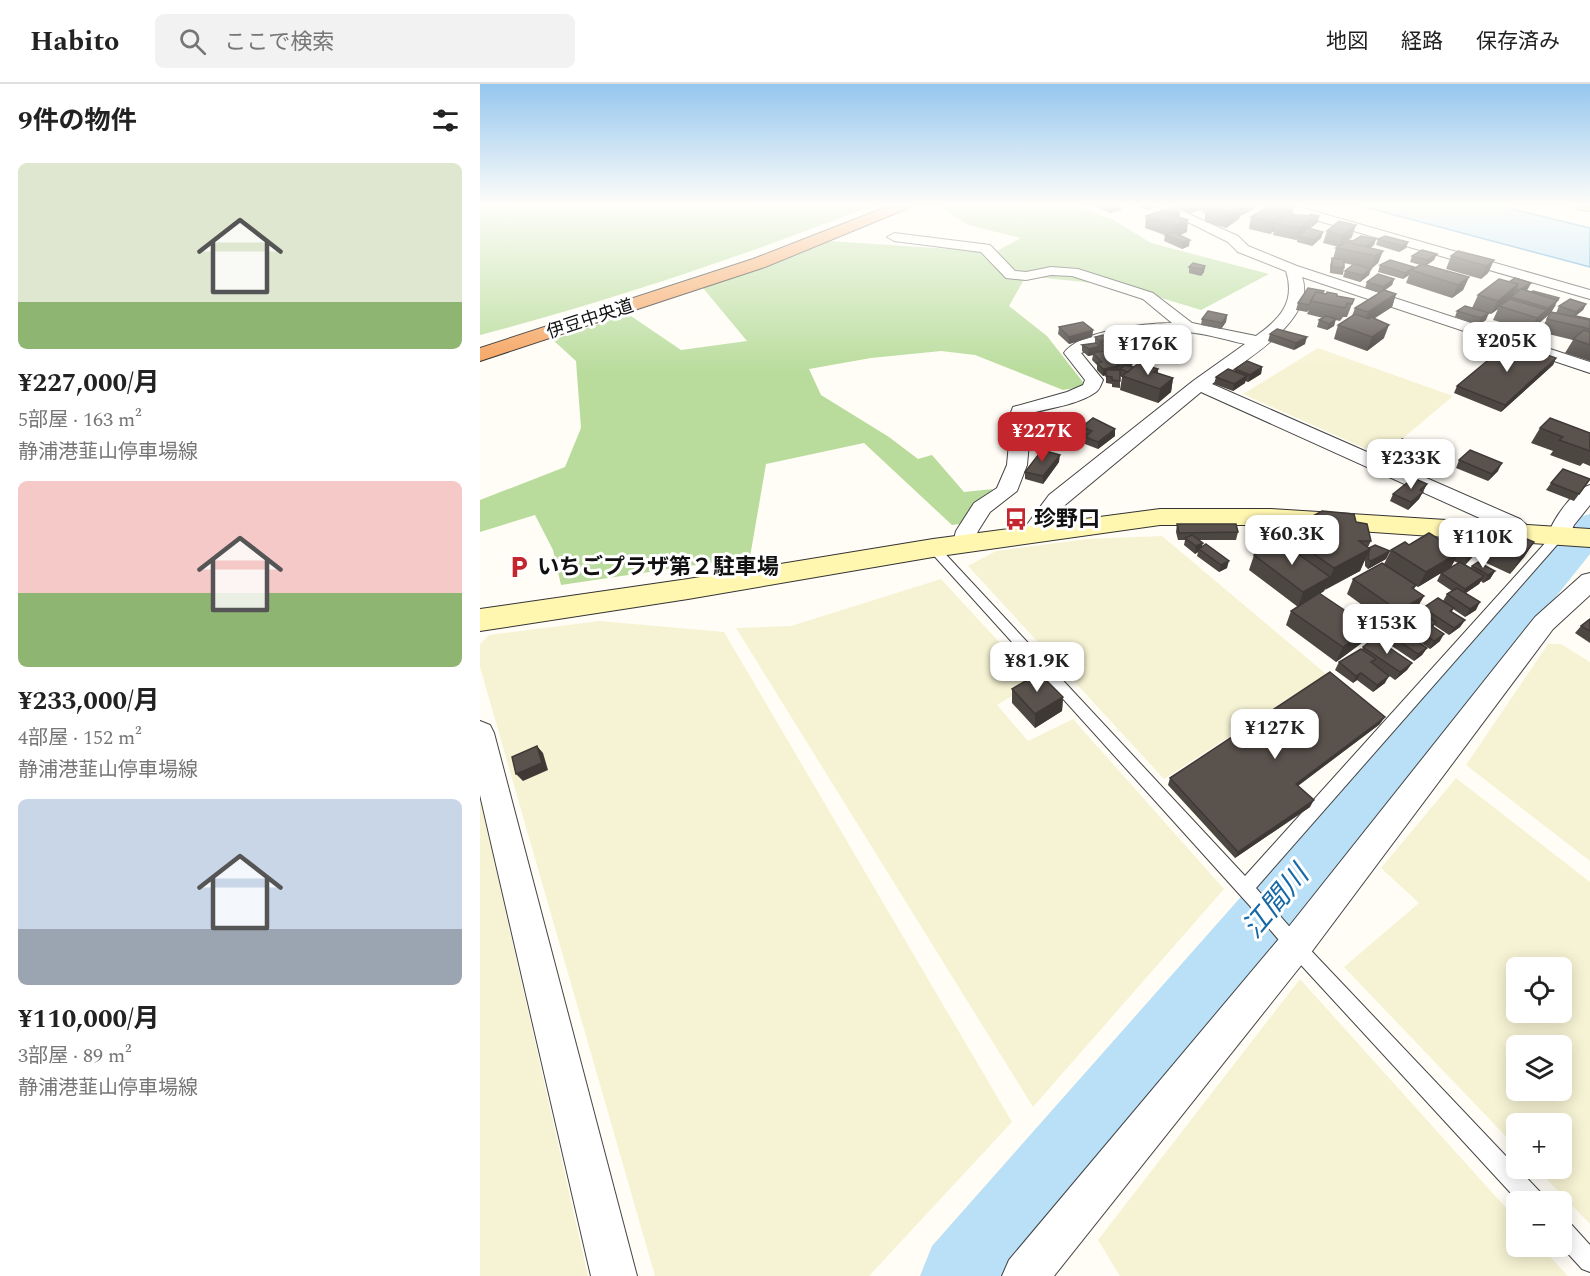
<!DOCTYPE html>
<html lang="ja">
<head>
<meta charset="utf-8">
<style>
	body { margin:0; font-family:Spectral,"Noto Sans JP",serif; background:#f2f2f2; color:#222; height:100vh; display:flex; flex-direction:column; font-size:22px; white-space:nowrap }
	* { box-sizing:border-box; margin:0 }
	p { font-size:20px; color:#767676 }
	.icon { flex:none; width:33px; height:33px; fill:none; stroke:currentColor; stroke-width:2; stroke-linecap:round; stroke-linejoin:round }
	.map { position:relative; flex:1; overflow:hidden }
	.panel { display:flex; flex-direction:column; background:#fff; width:480px }
	.panel>* { flex:none }
	.tools { position:absolute; left:1026px; top:873px; display:grid; gap:12px }
	.tools a { display:grid; place-items:center; width:66px; height:66px; border-radius:9px; background:#fff; box-shadow:0 3px 15px #0003; font-size:30px }
	.price { position:absolute; translate:-50% -51px; padding:0 14px; border-radius:12px; background:#fff; color:#222; font-size:20px; line-height:39px; filter:drop-shadow(0 2px 3px #0008) }
	.price::after { content:''; position:absolute; left:50%; top:36px; width:18px; height:14px; margin-left:-9px; background:inherit; clip-path:polygon(0 0,100% 0,50% 100%) }
	.price.on { background:#c4262e; color:#fff }
	ul { padding:0; list-style:none }
	li { display:grid; align-content:center; gap:12px; height:318px; padding:0 18px }
	li span { display:grid; place-items:center; height:186px; border-radius:9px; color:#555 }
	li>.icon { margin-inline-start:auto }
	span .icon { width:108px; height:108px; fill:#fffc; stroke-width:1 }
	li b { font-size:26px }
	h2 { display:flex; justify-content:space-between; align-items:center; height:72px; padding:0 18px; font-size:26px }
	header { display:flex; align-items:center; gap:36px; box-sizing:border-box; height:84px; padding:0 30px; background:#fff; border-bottom:2px solid #e0e0e0 }
	header strong { font-size:28px }
	nav { display:flex; gap:33px; margin-inline-start:auto; font-size:21px }
	.search { width:420px; height:54px; background:#f2f2f2; display:flex; align-items:center; gap:15px; box-sizing:border-box; padding:0 21px; border-radius:9px; color:#767676; font-size:22px }
	main { display:flex; flex:1; min-height:0 }
	.map>svg:first-child { display:block }
</style>
</head>
<body>
<header>
<strong>Habito</strong>
<div class="search"><svg class="icon" aria-label="search" viewBox="0 0 24 24"><circle cx="10" cy="10" r="6"/><path d="M15 15l6 6"/></svg>ここで検索</div>
<nav><a>地図</a><a>経路</a><a>保存済み</a></nav>
</header>
<main>
<section class="panel">
<h2>9件の物件<svg class="icon" aria-label="filters" viewBox="0 0 24 24"><path d="M4 7h16M4 17h16"/><circle cx="9" cy="7" r="2"/><circle cx="15" cy="17" r="2"/></svg></h2>
<ul>
<li><span style="background:linear-gradient(#dfe7d0 75%,#8fb573 0)"><svg class="icon" aria-label="home" viewBox="0 0 24 24"><path d="M3 11l9-7 9 7M6 9v11h12V9"/></svg></span><div><b>¥227,000/月</b><p>5部屋 · 163 m²</p><p>静浦港韮山停車場線</p></div></li>
<li><span style="background:linear-gradient(#f6c9c9 60%,#8fb573 0)"><svg class="icon" aria-label="home" viewBox="0 0 24 24"><path d="M3 11l9-7 9 7M6 9v11h12V9"/></svg></span><div><b>¥233,000/月</b><p>4部屋 · 152 m²</p><p>静浦港韮山停車場線</p></div></li>
<li><span style="background:linear-gradient(#c9d6e8 70%,#9aa5b1 0)"><svg class="icon" aria-label="home" viewBox="0 0 24 24"><path d="M3 11l9-7 9 7M6 9v11h12V9"/></svg></span><div><b>¥110,000/月</b><p>3部屋 · 89 m²</p><p>静浦港韮山停車場線</p></div></li>
</ul>
</section>
<div class="map">
<svg width="1110" height="1192" viewBox="0 0 1110 1192">
	<rect width="100%" height="100%" fill="#fffdf5"/>
	<g fill="#f6f3d4" fill-rule="evenodd">
		<polygon points="838,264 973,312 902,372 763,310"/>
		<polygon points="682,452 846,590 684,695 488,482 516,467 607,455"/>
		<polygon points="461,495 556,598 517,621 548,657 593,635 744,805 553,1023 256,544 311,542"/>
		<polygon points="120,537 244,548 532,1038 389,1192 175,1192 0,583 0,560 9,551"/>
		<polygon points="1068,560 1081,560 1110,578 1110,777 986,681"/>
		<path d="M976,694l134,104v342l-53,-55 25,-1v-44h-46v23l-172,-180 75,-64 -38,-35zM1036,884h46v44h-46zM1036,962h46v44h-46z"/>
		<polygon points="0,715 108,1192 0,1192"/>
		<polygon points="820,895 1036,1135 1036,1162 1061,1163 1088,1192 640,1192 618,1156"/>
	</g>
	<g fill="#b9dc9c">
		<path d="M0,122h391c-128,50 -258,94 -391,129z"/>
		<polygon points="460,122 594,122 632,135 671,159 789,190 721,226 642,202 546,192 529,222 567,252 606,302 583,306 495,271 461,267 391,274 329,285 341,311 409,353 438,375 452,371 484,408 513,405 493,423 480,440 472,441 384,359 286,380 270,473 81,501 73,466 55,431 0,448 0,416 85,383 101,344 96,277 73,256 148,230 201,266 267,257 223,204 350,157 515,168 541,154 488,141"/>
	</g>
	<polygon fill="#b9e0f7" stroke="#3f96cf" stroke-width="1.5" points="881,122 1020,122 1110,144 1110,183"/>
	<g fill="none" stroke-linecap="round" stroke-linejoin="round">
		<polygon fill="#b9e0f7" fill-rule="evenodd" points="1110,430 1110,470 535,1192 440,1192 452,1162 1096,434"/>
		<g stroke="#444" stroke-width="2">
			<g id="service">
				<polygon points="1079,447 1083,448 1083,454 776,804 821,856 1062,1110 1065,1118 1039,1118 809,868 770,822 447,464 449,461 457,461 765,792 1075,448"/>
				<polygon points="1082,1136 1090,1139 1110,1161 1110,1188 1102,1185 1081,1162"/>
			</g>
		</g>
		<g stroke="#444" stroke-width="2">
			<g id="minor">
				<path d="M676,122h15l67,30 10,10 49,20 293,96v11l-288,-96c16,43 -61,86 -90,107l308,135 15,14 -3,5c-12,3 -18,-2 -28,-9l-303,-137 -136,113 -26,34 -8,2 -8,-2 -3,-5 29,-39 144,-114 52,-37c-19,-4 -40,-11 -59,-12 -38,-2 -71,8 -105,21l22,27c-2,4 -3,9 -7,12 -18,13 -47,16 -68,22l-3,9 4,20 -2,22 -10,26 -27,21 -12,19 -6,17 -8,2 -8,-2 -3,-5 3,-12 18,-28 23,-15 10,-23 2,-22 -2,-20 6,-16 54,-15 16,-7 2,-5 -21,-27c15,-22 82,-30 108,-30l-29,-24 -71,-23 -21,-1 -25,5 -20,-2 -25,-26 -87,-11 -7,-4 7,-4 96,12 25,26 11,1 25,-5 27,2 75,24 39,30 64,13c24,-17 40,-34 30,-65l-48,-19 -10,-10z"/>
				<polygon points="801,122 816,122 1110,206 1110,215 811,129"/>
				<path d="M1110,401v20l-16,20 -7,15 -8,2 -8,-2 -3,-5c5,-16 26,-46 42,-50z"/>
				<polygon points="1110,489 1110,511 1073,545 827,874 574,1192 522,1192 529,1176 803,850 1055,533 1102,491"/>
				<polygon points="0,637 10,641 14,649 157,1192 111,1192 0,711"/>
			</g>
		</g>
		<g stroke="#333" stroke-width="2">
			<polygon id="secondary" points="680,425 791,425 1110,445 1110,463 791,441 680,441 453,473 208,515 0,547 0,525 208,495 453,455"/>
		</g>
		<g stroke="#222" stroke-width="2">
			<polygon id="trunk" points="1095,122 1110,122 1110,127 1097,125"/>
		</g>
		<g stroke="#222" stroke-width="2">
			<polygon id="motorway" points="409,122 428,122 426,125 285,183 0,277 0,264 273,175"/>
		</g>
		<use href="#service" fill="#fff" fill-rule="evenodd"/>
		<use href="#minor" fill="#fff" fill-rule="evenodd"/>
		<use href="#secondary" fill="#fff6b0" fill-rule="evenodd"/>
		<use href="#trunk" fill="#f7bc64" fill-rule="evenodd"/>
		<use href="#motorway" fill="#f5a25d" fill-rule="evenodd"/>
	</g>
	<g fill="#4d4742">
		<polygon points="616,122 642,122 641,126 630,129 615,123"/>
		<polygon points="658,122 677,122 677,123 666,126"/>
		<polygon points="697,122 775,122 774,125 760,132 759,135 746,144 725,138 725,129 722,128 723,125 710,129 697,125"/>
		<polygon points="812,130 838,138 830,145 843,148 841,154 832,162 817,158 817,155 816,156 793,151 794,147 790,150 769,145 771,133"/>
		<polygon points="666,132 700,133 707,148 699,151 709,162 702,165 684,157 685,151 665,144"/>
		<polygon points="847,147 872,153 865,158 896,155 894,161 890,164 903,167 898,179 891,185 889,191 880,198 863,193 865,187 873,181 864,179 864,184 863,191 850,189 850,181 852,174 853,175 856,164 859,163 843,159"/>
		<polygon points="898,155 928,158 926,164 919,168 896,161"/>
		<polygon points="932,172 954,176 947,181 989,193 983,206 972,214 926,199 929,191 923,195 898,188 900,181 934,185 940,181 930,178"/>
		<polygon points="971,172 1014,176 1008,189 1001,195 966,185"/>
		<polygon points="725,182 724,188 721,192 709,189 709,183"/>
		<polygon points="914,195 912,201 905,206 916,210 912,223 894,234 904,254 887,267 854,255 858,241 872,232 875,224 899,209 885,204 887,198"/>
		<polygon points="1029,198 1048,205 1046,206 1076,221 1071,228 1076,229 1079,222 1106,220 1103,226 1094,233 1110,235 1110,277 1085,269 1093,256 1060,248 1070,229 1050,247 1013,236 1018,225 1011,230 1005,228 1006,236 998,241 975,233 977,227 992,224 998,211"/>
		<polygon points="844,207 843,209 874,215 867,233 863,233 860,237 855,236 854,242 847,246 837,243 839,236 843,234 827,230 829,226 827,228 816,226 818,219"/>
		<polygon points="747,231 746,238 741,245 721,241 722,235"/>
		<polygon points="579,243 613,246 612,253 589,260 578,250"/>
		<polygon points="790,250 825,260 814,266 788,257"/>
		<polygon points="615,253 629,255 628,256 657,258 656,265 630,273 636,279 637,273 653,275 652,282 651,283 653,283 678,285 678,289 693,294 691,308 678,319 640,306 642,293 640,292 640,304 632,303 632,300 626,299 626,291 623,292 617,286 617,281 612,276 613,271 608,272 602,267 602,261 615,259"/>
		<polygon points="1076,274 1073,281 1021,328 974,309 977,302"/>
		<polygon points="782,283 781,290 768,298 765,297 765,299 753,307 734,300 736,293 754,287 755,285"/>
		<polygon points="602,343 635,352 618,365 605,360 605,353 606,352 601,350"/>
		<polygon points="1060,344 1110,349 1110,382 1103,379 1100,382 1070,371 1073,367 1051,359"/>
		<polygon points="945,364 942,372 927,385 904,375 907,368"/>
		<polygon points="979,376 1018,387 1008,397 976,384"/>
		<polygon points="579,378 563,400 545,395 545,388"/>
		<polygon points="1071,399 1105,402 1094,417 1066,406"/>
		<polygon points="947,400 939,415 928,426 910,417 913,410"/>
		<polygon points="876,438 891,457 888,463 910,467 906,475 888,485 885,482 885,475 880,487 845,505 844,507 840,510 883,558 856,578 806,541 811,527 818,523 769,486 774,471 800,458 803,448"/>
		<polygon points="697,440 758,448 756,456 720,456 722,463 747,484 739,488 717,472 718,468 715,470 704,461 705,456 698,456 696,448"/>
		<polygon points="978,458 999,466 985,481 990,484 992,482 1015,487 1010,495 1003,499 1001,497 999,500 986,509 996,526 985,533 973,525 972,528 985,536 980,543 969,551 954,541 953,543 960,557 950,565 934,554 947,564 942,571 934,577 903,556 907,549 921,541 923,537 941,529 943,524 963,517 967,510 972,507 957,497 961,489 978,479 974,477 971,483 938,503 936,502 934,505 944,512 935,527 911,542 867,510 873,495 904,480 911,466 929,461"/>
		<polygon points="1054,458 1044,473 1030,490 1002,477 1011,462"/>
		<polygon points="1110,535 1110,559 1095,549 1101,542"/>
		<polygon points="883,563 932,579 927,586 915,596 893,580 905,599 893,608 877,596 873,599 855,586 859,578 882,565"/>
		<polygon points="532,605 583,613 582,627 555,644 532,619"/>
		<polygon points="900,640 818,702 830,723 755,774 688,701 690,694"/>
	</g>
	<g fill="#3f3936">
		<polygon points="635,122 642,122 641,126 630,129 631,123"/>
		<polygon points="666,122 677,122 677,123 666,126"/>
		<polygon points="716,122 724,122 723,125 710,129 711,123"/>
		<polygon points="761,122 775,122 774,125 760,132 759,135 746,144 748,132 760,124"/>
		<polygon points="814,123 811,134 795,139 794,147 790,150 793,138"/>
		<polygon points="700,128 699,134 681,132"/>
		<polygon points="834,132 831,143 820,153 818,152 817,155 816,156 819,144"/>
		<polygon points="839,132 838,138 832,143 833,137"/>
		<polygon points="708,136 707,148 694,154 695,142"/>
		<polygon points="876,141 872,153 860,163 863,151"/>
		<polygon points="843,148 841,154 832,162 834,156"/>
		<polygon points="896,155 894,161 882,170 884,163"/>
		<polygon points="710,156 709,162 702,165 702,158"/>
		<polygon points="928,158 926,164 919,168 922,162"/>
		<polygon points="903,167 898,179 891,185 895,172"/>
		<polygon points="957,170 954,176 945,182 947,176"/>
		<polygon points="1014,176 1008,189 1001,195 1006,182"/>
		<polygon points="725,182 724,188 721,192 723,185"/>
		<polygon points="934,183 933,187 931,186 929,191 923,195 925,189"/>
		<polygon points="891,185 889,191 880,198 882,191"/>
		<polygon points="989,193 983,206 972,214 978,201"/>
		<polygon points="914,195 912,201 901,209 903,203"/>
		<polygon points="1051,199 1048,205 1037,212 1040,206"/>
		<polygon points="1038,200 1032,213 1031,213 1029,215 1019,222 1018,225 1011,230 1018,217"/>
		<polygon points="916,210 912,223 883,242 888,228"/>
		<polygon points="1079,214 1071,229 1050,247 1057,234"/>
		<polygon points="1106,220 1103,226 1093,234 1096,228"/>
		<polygon points="1009,229 1006,236 998,241 1001,234"/>
		<polygon points="747,231 746,238 741,245 742,239"/>
		<polygon points="856,235 854,242 847,246 849,240"/>
		<polygon points="909,241 904,254 887,267 892,253"/>
		<polygon points="613,246 612,253 589,260 589,253"/>
		<polygon points="827,253 825,260 814,266 816,259"/>
		<polygon points="657,258 656,265 630,273 630,266"/>
		<polygon points="620,262 619,269 613,269 613,271 608,272 609,265"/>
		<polygon points="1076,274 1073,281 1021,328 1025,321"/>
		<polygon points="653,275 652,282 644,285 644,278"/>
		<polygon points="639,282 638,289 626,286 626,291 623,292 623,285"/>
		<polygon points="782,283 781,290 768,298 770,291"/>
		<polygon points="767,292 765,299 753,307 754,300"/>
		<polygon points="693,294 691,308 678,319 680,305"/>
		<polygon points="635,345 635,352 618,365 618,358"/>
		<polygon points="945,364 942,372 927,385 931,378"/>
		<polygon points="580,371 579,378 563,400 563,392"/>
		<polygon points="1022,379 1018,387 1008,397 1012,390"/>
		<polygon points="947,400 939,415 928,426 931,418 940,406"/>
		<polygon points="1054,458 1044,473 1030,490 1040,475"/>
		<polygon points="723,459 721,466 719,465 718,468 715,470 716,462"/>
		<polygon points="1003,459 999,466 984,482 988,474"/>
		<polygon points="890,465 880,487 845,506 854,484"/>
		<polygon points="910,467 906,475 888,485 891,477"/>
		<polygon points="980,468 971,483 938,503 946,488"/>
		<polygon points="749,477 747,484 739,488 741,481"/>
		<polygon points="1015,487 1010,495 1003,499 1008,491"/>
		<polygon points="1004,492 999,500 981,512 985,505"/>
		<polygon points="850,493 844,507 818,523 823,508"/>
		<polygon points="944,512 935,527 911,542 919,527"/>
		<polygon points="1000,518 996,526 985,533 990,525"/>
		<polygon points="985,536 980,543 969,551 974,544"/>
		<polygon points="891,544 883,558 856,578 863,563"/>
		<polygon points="964,550 960,557 950,565 954,557"/>
		<polygon points="947,564 942,571 934,577 938,570"/>
		<polygon points="932,579 927,586 915,596 920,588"/>
		<polygon points="881,589 877,596 873,599 876,592"/>
		<polygon points="909,592 905,599 893,608 897,601"/>
		<polygon points="583,613 582,627 555,644 555,630"/>
		<polygon points="905,633 900,640 812,706 816,700"/>
		<polygon points="57,662 63,669 68,686 43,697 36,690"/>
		<polygon points="834,716 830,723 755,774 758,768"/>
	</g>
	<g fill="#5a524d" stroke="#3f3936" stroke-width="1.5">
		<polygon points="723,122 736,122 728,124"/>
		<polygon points="737,122 753,122 761,124 748,132 727,126 729,125 726,124"/>
		<polygon points="788,122 809,122 814,123 793,138 771,133"/>
		<polygon points="693,124 700,128 690,130 683,128 671,130"/>
		<polygon points="683,128 708,136 695,142 666,132 674,129"/>
		<polygon points="807,130 834,132 819,144 795,139"/>
		<polygon points="831,130 839,132 833,137 834,132 830,131"/>
		<polygon points="859,137 876,141 863,151 847,147"/>
		<polygon points="828,144 843,148 834,156 818,152"/>
		<polygon points="693,148 710,156 702,158 685,151"/>
		<polygon points="881,152 896,155 885,163 866,158 865,159 869,156 873,157"/>
		<polygon points="905,152 928,158 922,162 898,155"/>
		<polygon points="866,158 903,167 895,172 856,164"/>
		<polygon points="942,166 957,170 947,176 932,172"/>
		<polygon points="978,167 1014,176 1006,182 971,172"/>
		<polygon points="852,174 864,176 864,184 852,183"/>
		<polygon points="910,176 934,183 925,189 900,181"/>
		<polygon points="713,179 725,182 723,185 709,183"/>
		<polygon points="874,180 891,185 882,191 865,187"/>
		<polygon points="942,180 989,193 978,201 931,186"/>
		<polygon points="898,190 914,195 903,203 887,198"/>
		<polygon points="1035,194 1051,199 1040,206 1036,205 1038,200 1029,198"/>
		<polygon points="1019,195 1038,200 1018,217 998,211"/>
		<polygon points="828,204 844,207 842,209 836,208 829,221 818,219"/>
		<polygon points="1041,205 1078,216 1068,224 1031,213"/>
		<polygon points="904,206 916,210 888,228 875,224"/>
		<polygon points="1053,207 1079,214 1077,216 1051,208"/>
		<polygon points="836,208 846,210 847,208 857,210 857,212 874,215 872,220 867,219 865,224 831,217"/>
		<polygon points="1030,215 1067,226 1057,234 1019,222"/>
		<polygon points="1090,215 1106,220 1096,228 1079,222"/>
		<polygon points="985,222 1009,229 1001,234 977,227"/>
		<polygon points="728,227 747,231 742,239 722,235"/>
		<polygon points="1071,228 1110,236 1110,245 1067,235"/>
		<polygon points="875,230 889,235 891,233 909,241 892,253 858,241"/>
		<polygon points="846,232 856,235 849,240 839,236"/>
		<polygon points="1096,232 1110,235 1110,236 1096,233"/>
		<polygon points="603,238 613,246 589,253 579,243"/>
		<polygon points="797,245 827,253 816,259 790,250"/>
		<polygon points="1104,246 1110,248 1110,261 1093,255"/>
		<polygon points="623,251 629,255 620,257 615,253"/>
		<polygon points="636,254 650,254 657,258 630,266 620,259"/>
		<polygon points="1030,258 1076,274 1025,321 977,302"/>
		<polygon points="616,259 620,262 609,265 602,261"/>
		<polygon points="624,267 639,282 623,285 617,279 622,278 613,269"/>
		<polygon points="645,270 653,275 644,278 637,273"/>
		<polygon points="767,277 782,283 770,291 755,285"/>
		<polygon points="659,279 678,285 674,288 693,294 680,305 642,292"/>
		<polygon points="645,281 653,283 648,288 640,285"/>
		<polygon points="748,285 767,292 754,300 736,293"/>
		<polygon points="626,286 640,286 640,297 632,296 632,293 626,292"/>
		<polygon points="613,334 635,345 618,358 605,353 612,347 602,343"/>
		<polygon points="1070,334 1110,349 1110,367 1079,356 1083,353 1060,344"/>
		<polygon points="922,355 945,364 931,378 907,368"/>
		<polygon points="562,366 580,371 563,392 545,388"/>
		<polygon points="990,366 1022,379 1012,390 979,376"/>
		<polygon points="1083,385 1110,395 1099,410 1071,399"/>
		<polygon points="933,394 947,400 940,406 943,408 931,418 913,410"/>
		<polygon points="842,427 874,430 876,438 887,440 891,457 879,457 890,465 854,484 803,448"/>
		<polygon points="697,440 756,440 758,448 699,449"/>
		<polygon points="1026,446 1054,458 1040,475 1011,462"/>
		<polygon points="949,449 980,468 946,488 911,466 925,458 929,461"/>
		<polygon points="712,451 723,459 716,462 705,454"/>
		<polygon points="986,451 1003,459 988,474 978,470 980,468 966,459 970,455 978,458"/>
		<polygon points="800,457 850,493 823,508 774,471"/>
		<polygon points="726,460 749,477 741,481 719,465"/>
		<polygon points="895,461 910,467 891,477 888,475 889,468 890,465 889,464"/>
		<polygon points="980,478 1004,492 985,505 961,489"/>
		<polygon points="998,478 1015,487 1008,491 992,482"/>
		<polygon points="902,479 936,501 932,504 944,512 919,527 873,495"/>
		<polygon points="977,504 1000,518 990,525 967,510"/>
		<polygon points="839,509 891,544 863,563 811,527"/>
		<polygon points="958,514 974,524 970,527 985,536 974,544 943,524"/>
		<polygon points="938,527 956,538 952,542 964,550 954,557 923,537"/>
		<polygon points="1110,535 1110,547 1101,542"/>
		<polygon points="919,540 936,552 932,554 947,564 938,570 907,549"/>
		<polygon points="895,554 932,579 920,588 883,563"/>
		<polygon points="881,565 896,575 891,578 909,592 897,601 881,589 876,592 859,578"/>
		<polygon points="850,588 905,633 816,700 834,716 758,768 690,694"/>
		<polygon points="559,589 583,613 555,630 532,605"/>
		<polygon points="57,662 62,679 36,690 32,673"/>
	</g>
	<linearGradient id="sky" x2="0" y2="1"><stop stop-color="#95c6ee"/><stop offset="0.42" stop-color="#fffefa"/><stop offset="1" stop-color="#fffefa" stop-opacity="0"/></linearGradient>
	<rect width="1110" height="288" fill="url(#sky)"/>
	<defs>
		<g id="bus-bare" transform="scale(1.8)"><path d="M-5-6H5V4H4V6H2V4H-2V6H-4V4H-5ZM-3.5-4V0h7V-4ZM-3.5 1.2v1.5H-2V1.2ZM2 1.2v1.5H3.5V1.2Z" fill="#c4262e" stroke="#fff" stroke-width="2.5" paint-order="stroke"/></g>
		<g id="parking-bare" transform="scale(1.8)"><path d="M-3.5-5.5H1a3.5 3.5 0 0 1 0 7H-1V5.5H-3.5ZM-1-3.4V-.6H.8a1.4 1.4 0 0 0 0-2.8Z" fill="#c4262e" stroke="#fff" stroke-width="2.5" paint-order="stroke"/></g>
	</defs>
	<g fill-rule="evenodd">
		<use href="#bus-bare" x="536" y="435"/>
		<use href="#parking-bare" x="39" y="483"/>
	</g>
	<g text-anchor="middle" dominant-baseline="central" stroke-width="6" stroke-linejoin="round" paint-order="stroke">
		<g font-size="18" fill="#111" stroke="#fff">
			<text transform="translate(110 235) rotate(-18)">伊豆中央道</text>
		</g>
		<g font-size="22" font-weight="bold" fill="#111" stroke="#fff" text-anchor="start">
			<text x="554" y="435">珍野口</text>
			<text x="57" y="483">いちごプラザ第２駐車場</text>
		</g>
		<g font-size="28" font-style="italic" fill="#1768a6" stroke="#fff">
			<text transform="translate(796 818) rotate(-50)">江間川</text>
		</g>
	</g>
</svg>
<div class="tools">
<a><svg class="icon" aria-label="locate" viewBox="0 0 24 24"><circle cx="12" cy="12" r="6"/><path d="M12 2v4M12 18v4M2 12h4M18 12h4"/></svg></a>
<a><svg class="icon" aria-label="layers" viewBox="0 0 24 24"><path d="M12 4l9 5-9 5-9-5zM3 14l9 5 9-5"/></svg></a>
<a>+</a>
<a>−</a>
</div>
<b class="price" style="left:1027px;top:289px">¥205K</b>
<b class="price" style="left:668px;top:292px">¥176K</b>
<b class="price on" style="left:562px;top:379px">¥227K</b>
<b class="price" style="left:931px;top:406px">¥233K</b>
<b class="price" style="left:812px;top:482px">¥60.3K</b>
<b class="price" style="left:1003px;top:485px">¥110K</b>
<b class="price" style="left:907px;top:571px">¥153K</b>
<b class="price" style="left:557px;top:609px">¥81.9K</b>
<b class="price" style="left:795px;top:676px">¥127K</b>
</div>
</main>
</body>
</html>
